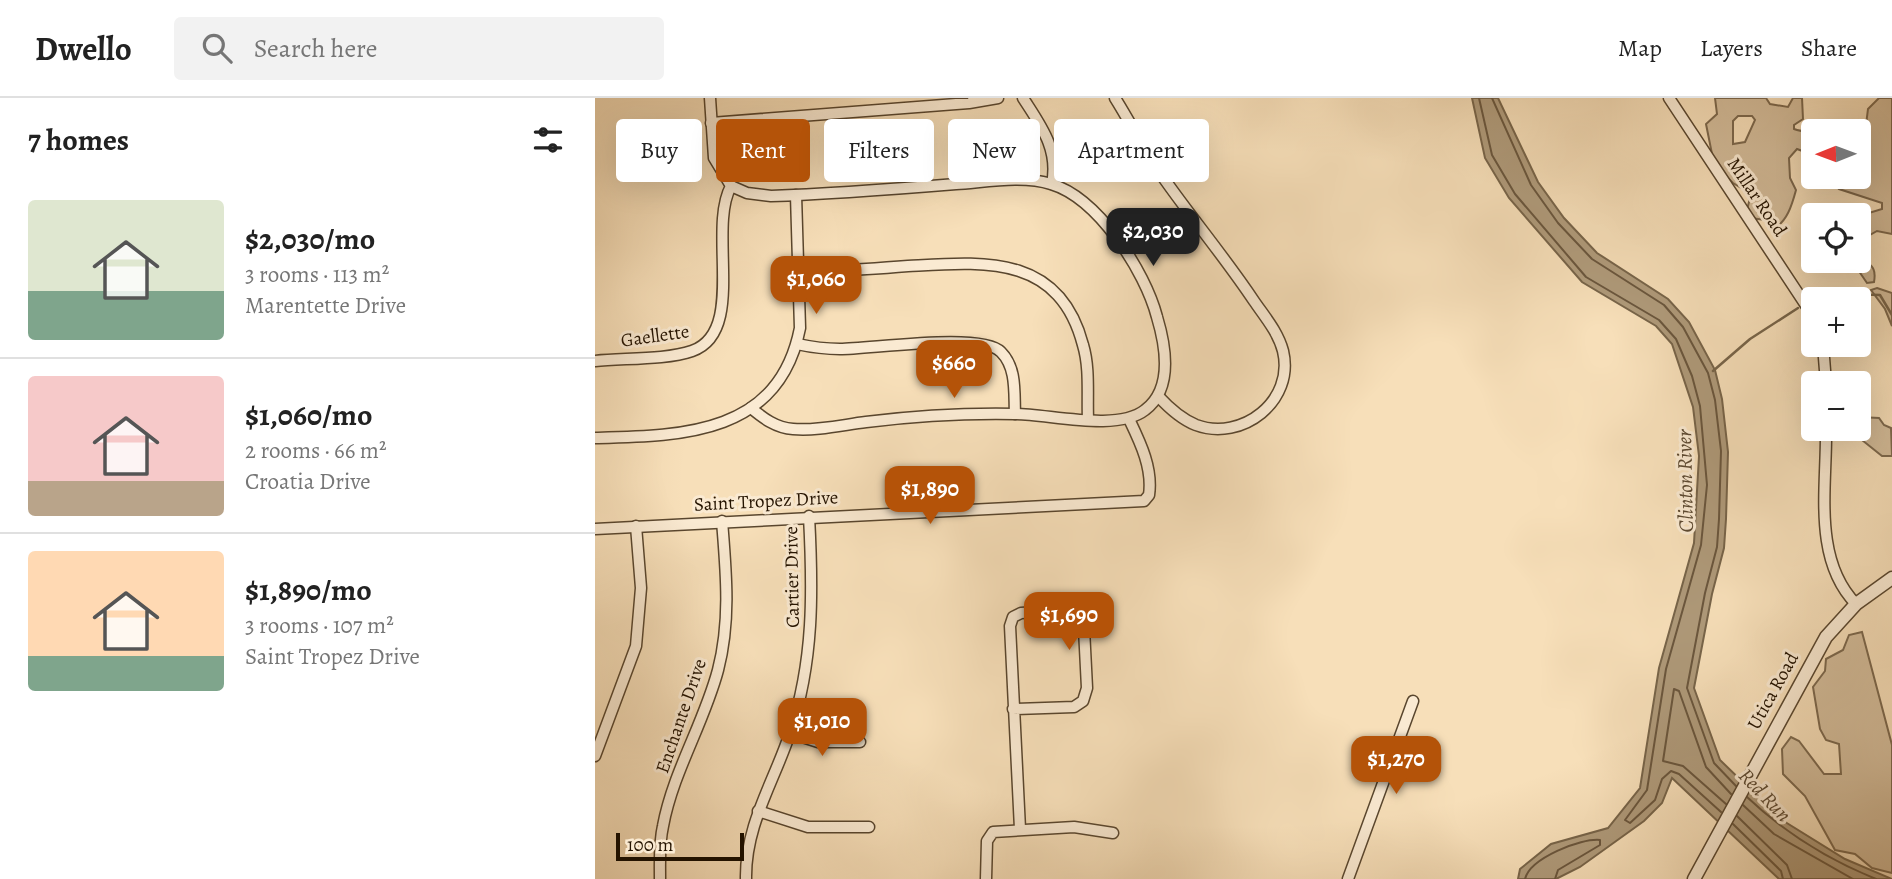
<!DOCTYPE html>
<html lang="en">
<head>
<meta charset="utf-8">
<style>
	body { margin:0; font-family:Alegreya,serif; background:#f2f2f2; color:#222; height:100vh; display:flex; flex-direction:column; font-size:26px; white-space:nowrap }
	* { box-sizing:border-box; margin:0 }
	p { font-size:23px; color:#767676 }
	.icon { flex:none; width:38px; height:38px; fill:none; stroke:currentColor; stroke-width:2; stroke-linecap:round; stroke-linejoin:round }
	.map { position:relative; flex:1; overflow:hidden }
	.details { display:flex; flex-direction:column; background:#fff; width:595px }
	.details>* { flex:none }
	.hud { position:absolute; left:21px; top:21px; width:665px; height:63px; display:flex; gap:14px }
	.needle { width:46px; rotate:269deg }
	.tools { position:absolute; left:1206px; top:21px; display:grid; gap:14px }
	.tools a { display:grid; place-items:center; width:70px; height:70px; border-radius:7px; background:#fff; box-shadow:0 7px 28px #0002; font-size:35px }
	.scale { position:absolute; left:21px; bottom:18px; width:128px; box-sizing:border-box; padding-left:7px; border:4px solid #241300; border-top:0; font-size:19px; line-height:24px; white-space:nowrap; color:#241300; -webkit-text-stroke:5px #faead2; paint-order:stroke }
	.price { position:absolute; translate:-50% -60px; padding:0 16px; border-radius:14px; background:#b45309; color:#fff; font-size:23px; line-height:46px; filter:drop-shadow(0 2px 4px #0008) }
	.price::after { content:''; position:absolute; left:50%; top:42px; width:21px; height:16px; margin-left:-10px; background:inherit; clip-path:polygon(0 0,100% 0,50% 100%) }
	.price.current { background:#222; color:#fff }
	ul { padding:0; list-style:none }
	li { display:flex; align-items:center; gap:21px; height:175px; padding:0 28px }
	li+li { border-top:2px solid #e0e0e0 }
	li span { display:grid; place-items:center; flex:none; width:196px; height:140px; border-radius:7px; color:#555 }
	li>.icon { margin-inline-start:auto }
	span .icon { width:84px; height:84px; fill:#fffc; stroke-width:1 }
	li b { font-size:30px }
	h2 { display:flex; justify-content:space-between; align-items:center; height:84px; padding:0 28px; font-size:30px }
	.tag { padding:0 24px; border-radius:7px; background:#fff; box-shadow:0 7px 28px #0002; font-size:24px; line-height:63px }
	.tag.current { background:#b45309; color:#fff }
	header { display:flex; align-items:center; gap:42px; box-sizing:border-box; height:98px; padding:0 35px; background:#fff; border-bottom:2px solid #e0e0e0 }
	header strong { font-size:33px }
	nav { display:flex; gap:38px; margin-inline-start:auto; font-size:24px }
	.search { width:490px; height:63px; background:#f2f2f2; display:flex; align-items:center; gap:18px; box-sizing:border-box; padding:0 24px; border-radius:7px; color:#767676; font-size:26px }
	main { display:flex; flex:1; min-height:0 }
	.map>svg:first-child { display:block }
</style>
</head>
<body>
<header>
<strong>Dwello</strong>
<div class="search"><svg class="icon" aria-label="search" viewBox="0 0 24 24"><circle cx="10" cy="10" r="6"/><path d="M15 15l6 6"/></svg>Search here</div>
<nav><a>Map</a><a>Layers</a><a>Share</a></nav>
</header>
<main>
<section class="details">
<h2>7 homes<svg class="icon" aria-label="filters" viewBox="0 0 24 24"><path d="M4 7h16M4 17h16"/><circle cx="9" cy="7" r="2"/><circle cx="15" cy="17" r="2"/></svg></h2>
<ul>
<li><span style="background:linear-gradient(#dfe7d0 65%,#7fa58c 0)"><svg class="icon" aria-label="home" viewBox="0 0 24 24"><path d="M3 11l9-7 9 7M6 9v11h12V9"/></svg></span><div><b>$2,030/mo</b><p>3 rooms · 113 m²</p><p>Marentette Drive</p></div></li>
<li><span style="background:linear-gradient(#f6c9c9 75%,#b9a48a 0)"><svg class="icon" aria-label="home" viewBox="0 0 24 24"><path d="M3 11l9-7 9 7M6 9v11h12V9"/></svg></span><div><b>$1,060/mo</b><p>2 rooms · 66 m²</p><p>Croatia Drive</p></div></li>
<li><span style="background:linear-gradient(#ffd9b3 75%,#7fa58c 0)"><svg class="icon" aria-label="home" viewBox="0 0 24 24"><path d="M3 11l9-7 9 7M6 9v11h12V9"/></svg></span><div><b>$1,890/mo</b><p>3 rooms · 107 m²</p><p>Saint Tropez Drive</p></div></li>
</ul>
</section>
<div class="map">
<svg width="1297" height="781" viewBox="0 0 1297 781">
	<rect width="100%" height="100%" fill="#f7dfb9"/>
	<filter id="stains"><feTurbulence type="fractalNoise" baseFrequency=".00286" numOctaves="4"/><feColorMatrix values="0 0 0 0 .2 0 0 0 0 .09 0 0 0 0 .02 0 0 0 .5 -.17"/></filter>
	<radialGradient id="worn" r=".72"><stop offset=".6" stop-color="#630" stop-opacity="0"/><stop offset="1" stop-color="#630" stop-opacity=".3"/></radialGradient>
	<g fill="#d3bc9a" stroke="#7c684d" stroke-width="2" fill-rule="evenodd">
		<path d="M1120,0h51l4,6 18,3 5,-9h9l1,21 -9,6v4c10,5 32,1 45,2h-26v24l-16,-6 -8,9 1,20 6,12c-4,15 -9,32 -23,39l-8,-9 -14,-2 -4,-8 4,-16 -18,-11 -12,-12 -9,-17 -6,-30 11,-10zM1143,18h14l3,4 -10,22 -12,2v-23z"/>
		<path d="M1284,0h13v136l-15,-3 -7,4 -9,21c8,10 16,9 13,26l-7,1 -15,-22h7v-45l23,-7v-6l-43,-14 -8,-8 -11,3 -6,-3 2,-4h43v-42l6,-2 3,-24z"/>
		<polygon points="1282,190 1297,195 1297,228 1290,211 1276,192"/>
		<polygon points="1264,319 1284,320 1289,327 1296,330 1297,358 1287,358 1262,338 1255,340 1243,337 1242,331 1264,331"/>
		<polygon points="1267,534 1297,647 1297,775 1277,770 1260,756 1240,752 1210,698 1188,676 1187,651 1196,639 1204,643 1229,676 1246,676 1244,646 1231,642 1225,631 1218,589 1230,573 1231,561 1248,552 1254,537"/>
	</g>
	<polygon fill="#af9a7a" stroke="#776449" stroke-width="2" points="877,0 903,0 943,84 969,120 1002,155 1073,201 1094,224 1120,272 1127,301 1133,354 1131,421 1129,450 1117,496 1099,590 1125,662 1187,722 1250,761 1297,781 1184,781 1077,680 1067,705 1049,723 985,769 961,781 923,781 925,771 956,746 1013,730 1045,690 1064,570 1099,445 1104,358 1098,309 1077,246 1061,228 987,184 914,100 890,60"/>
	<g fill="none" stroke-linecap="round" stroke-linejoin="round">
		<g stroke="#6a563d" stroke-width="2">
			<polyline points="884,0 897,57 920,96 991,179 1064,222 1081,241 1097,278 1105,308 1112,387 1106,447 1071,571 1052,692 1030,722 1035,725 1060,702 1067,681 1076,673 1084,676 1126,714"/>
			<polyline points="897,0 936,87 963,125 997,161 1069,207 1088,229 1113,275 1120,302 1126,353 1124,421 1122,449 1110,495 1092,590 1119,665 1141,688"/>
			<path d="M1152,699c39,37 80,62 129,82"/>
			<polyline points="1131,706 1088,668 1068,663 1079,591 1084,593 1111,669 1136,696"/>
			<polyline points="1148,707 1179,736 1258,781"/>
			<polyline points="1142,718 1192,767 1197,781"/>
			<polyline points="1138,726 1186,773 1188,781"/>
			<path d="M930,781c5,-21 56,-41 75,-39v5l-42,25 -3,9"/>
		</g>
		<g stroke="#776449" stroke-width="2.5">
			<polyline points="1236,201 1254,196 1285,197 1297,217"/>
			<polyline points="1118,273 1155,241 1203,210"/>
		</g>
		<g stroke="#59462e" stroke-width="13">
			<g id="minor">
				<path d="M428,0c18,28 36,51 29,86"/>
				<path d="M520,0c17,27 31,56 50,82 29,41 61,79 89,121 11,16 24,31 29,50 12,50 -41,91 -87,74 -15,-6 -27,-17 -38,-29"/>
				<polyline points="1074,0 1218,218"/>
				<polyline points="116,25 374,5 403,0"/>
				<path d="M136,88l16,7 24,3c62,-2 124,-7 185,-12 30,-2 67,-9 95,0 47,14 94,87 106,133 9,30 16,72 -12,93 -28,22 -96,4 -130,4 -50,-1 -100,2 -149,8 -24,3 -49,9 -73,7 -17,-1 -30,-11 -42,-21"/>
				<path d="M206,175c36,-2 71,-4 107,-7 74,-4 151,-13 175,79 7,23 4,50 5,74"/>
				<path d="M202,246c14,3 29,5 43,5 31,0 142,-17 161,3 16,16 13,41 14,62"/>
				<polyline points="1228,247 1231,285"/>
				<path d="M0,263c28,-3 71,-1 97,-10 55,-19 15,-121 39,-165l-17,-28 -4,-60"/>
				<path d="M1231,331c1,57 -14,130 30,175"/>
				<path d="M0,340c87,-2 184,-3 205,-110l-4,-133"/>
				<path d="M0,431l549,-28 5,-6c4,-27 -9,-53 -20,-76"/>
				<polyline points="418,611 479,609 488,603 492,590 488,511 426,515 418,519 415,528 425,731"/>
				<polyline points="195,635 223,644 265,644"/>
				<polyline points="0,658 41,548 46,490 41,428"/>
				<polyline points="163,713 213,729 274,729"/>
				<path d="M65,781c0,-18 -1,-36 3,-53 10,-54 41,-103 55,-156 13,-50 8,-99 4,-149"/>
				<path d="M151,781c-1,-54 28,-97 44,-146 24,-72 23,-142 19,-217"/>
				<polyline points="391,781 392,743 398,734 479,729 518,735"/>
				<polyline points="753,781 818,603"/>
			</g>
		</g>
		<g stroke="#59462e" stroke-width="15">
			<polyline id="tertiary" points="1099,781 1231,539 1261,506 1297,480"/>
		</g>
		<use href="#minor" stroke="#faead2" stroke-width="10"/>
		<use href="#tertiary" stroke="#faead2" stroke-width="12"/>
	</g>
	<g text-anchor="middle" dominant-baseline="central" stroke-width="6" stroke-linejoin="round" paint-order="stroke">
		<g font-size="19" fill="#241300" stroke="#faead2">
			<text transform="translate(1162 99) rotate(56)">Millar Road</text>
			<text transform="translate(60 238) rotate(-8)">Gaellette</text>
			<text transform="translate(171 403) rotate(-3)">Saint Tropez Drive</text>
			<text transform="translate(197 479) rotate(-91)">Cartier Drive</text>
			<text transform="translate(1178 593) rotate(-61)">Utica Road</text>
			<text transform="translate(86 618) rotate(-71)">Enchante Drive</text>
		</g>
		<g font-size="21" font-style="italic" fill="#5c4931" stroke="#faead2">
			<text transform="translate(1090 383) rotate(-91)">Clinton River</text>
			<text transform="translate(1170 697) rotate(46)">Red Run</text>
		</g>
	</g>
	<rect width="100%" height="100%" filter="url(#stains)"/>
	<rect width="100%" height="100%" fill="url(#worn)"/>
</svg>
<div class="tools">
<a><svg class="needle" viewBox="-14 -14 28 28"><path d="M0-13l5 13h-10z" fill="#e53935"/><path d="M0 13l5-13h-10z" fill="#767676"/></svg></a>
<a><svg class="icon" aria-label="locate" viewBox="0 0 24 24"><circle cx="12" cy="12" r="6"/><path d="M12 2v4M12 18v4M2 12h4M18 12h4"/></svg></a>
<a>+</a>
<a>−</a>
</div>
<div class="scale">100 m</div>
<b class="price current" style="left:558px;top:170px">$2,030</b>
<b class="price" style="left:221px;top:218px">$1,060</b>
<b class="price" style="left:359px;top:302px">$660</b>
<b class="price" style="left:335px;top:428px">$1,890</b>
<b class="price" style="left:474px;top:554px">$1,690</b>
<b class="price" style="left:227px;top:660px">$1,010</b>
<b class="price" style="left:801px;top:698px">$1,270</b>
<div class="hud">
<a class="tag">Buy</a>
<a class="tag current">Rent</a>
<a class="tag">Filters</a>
<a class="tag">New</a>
<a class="tag">Apartment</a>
</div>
</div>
</main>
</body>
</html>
